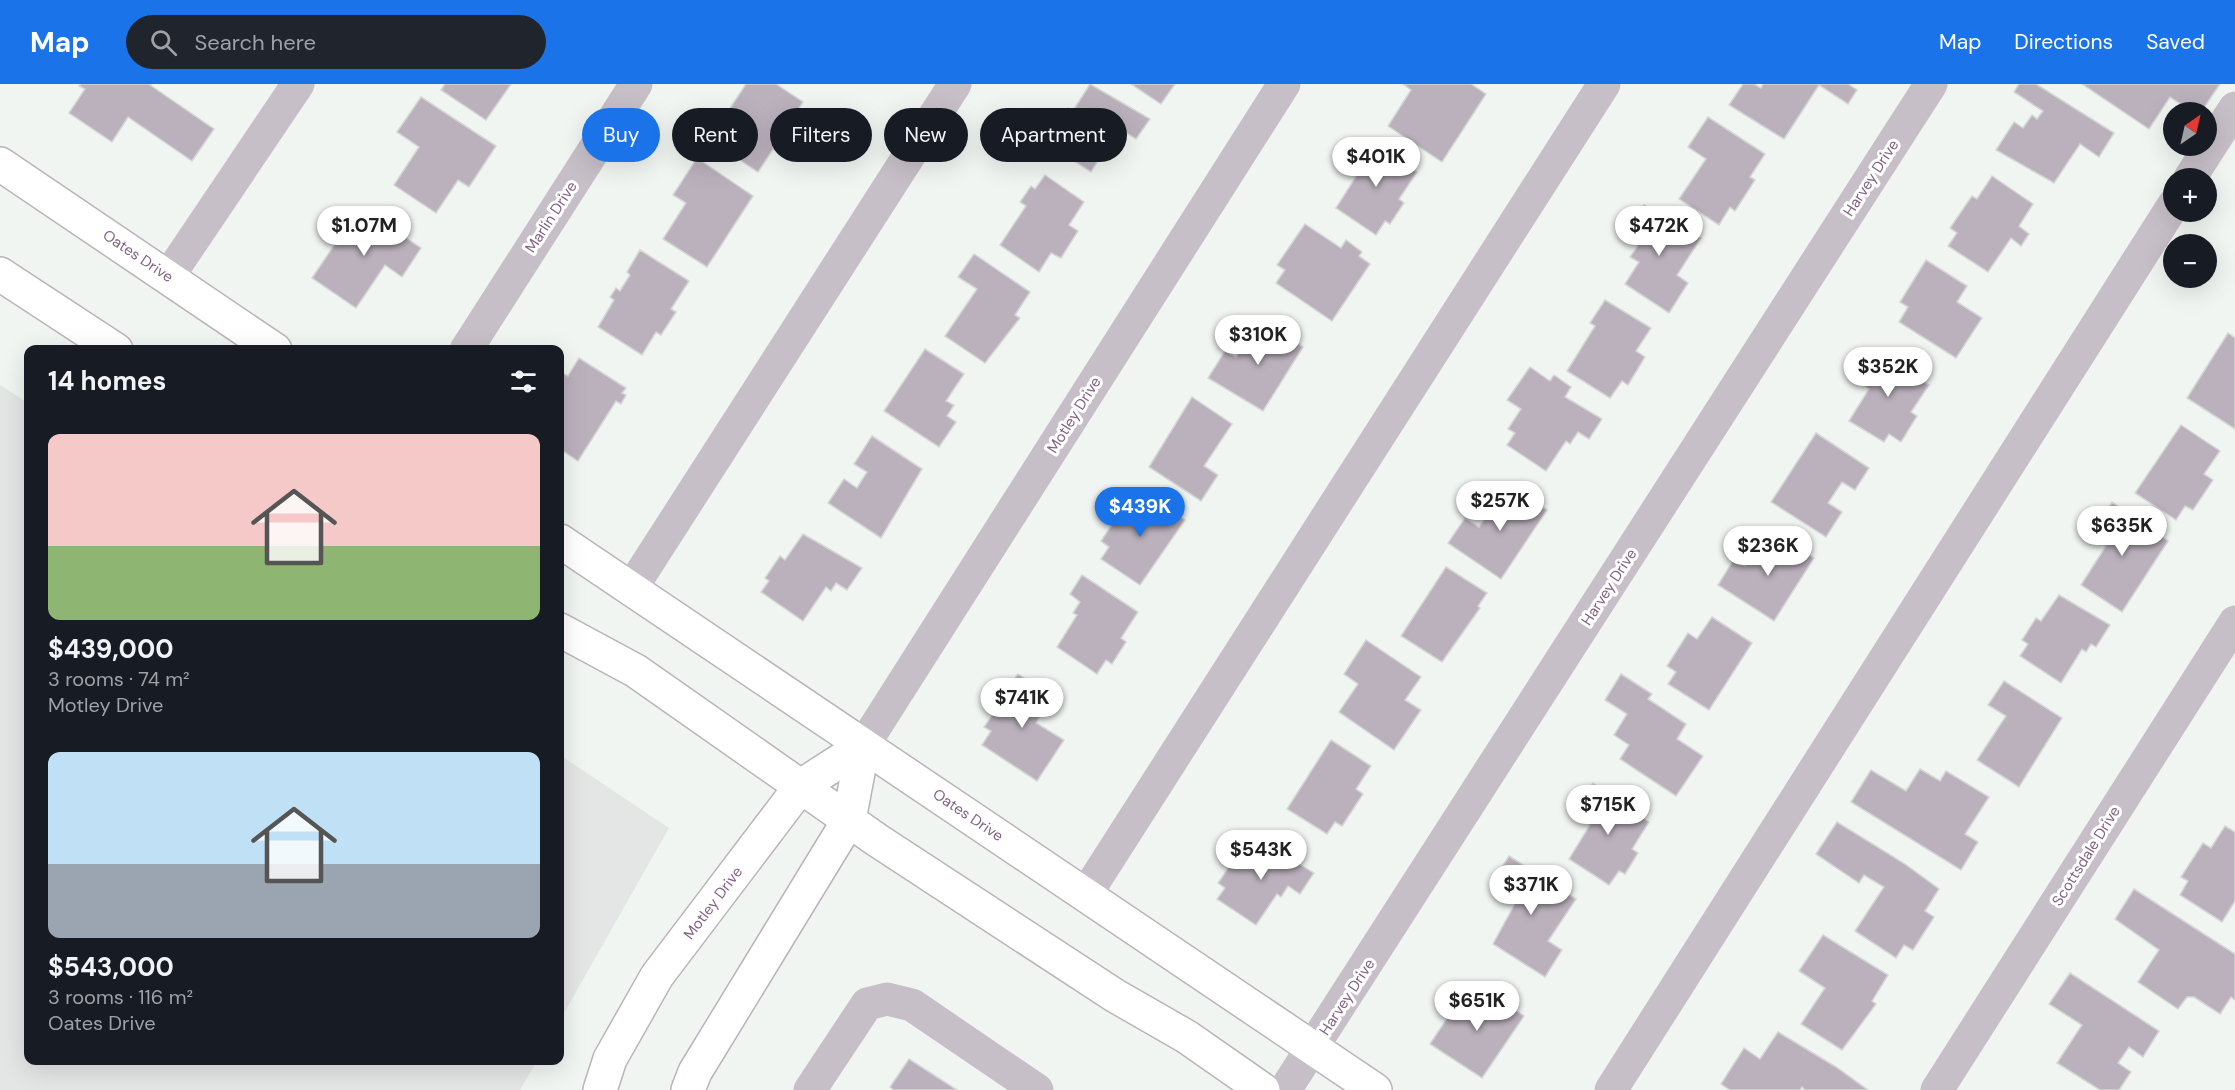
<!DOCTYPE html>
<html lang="en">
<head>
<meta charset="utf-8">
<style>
	body { margin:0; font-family:"DM Sans",sans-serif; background:#20242c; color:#f1f3f6; height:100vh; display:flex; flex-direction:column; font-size:22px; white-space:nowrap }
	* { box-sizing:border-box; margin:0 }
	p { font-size:20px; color:#9ea1a6 }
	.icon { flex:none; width:33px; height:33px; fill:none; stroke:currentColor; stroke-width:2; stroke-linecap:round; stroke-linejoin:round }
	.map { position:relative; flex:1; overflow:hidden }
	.details { position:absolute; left:24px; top:261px; width:540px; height:720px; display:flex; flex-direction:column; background:#171b24; border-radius:12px; box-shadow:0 6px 24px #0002 }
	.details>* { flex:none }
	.hud { position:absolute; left:582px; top:24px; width:570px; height:54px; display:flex; gap:12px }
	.needle { width:39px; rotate:34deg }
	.fabs { position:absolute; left:2163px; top:18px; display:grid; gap:12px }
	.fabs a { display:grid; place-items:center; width:54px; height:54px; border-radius:50%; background:#171b24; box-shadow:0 6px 24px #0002; font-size:30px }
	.price { position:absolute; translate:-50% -51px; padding:0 14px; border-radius:21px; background:#fff; color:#222; font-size:20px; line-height:39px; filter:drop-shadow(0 2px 3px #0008) }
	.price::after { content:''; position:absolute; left:50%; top:36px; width:18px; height:14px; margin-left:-9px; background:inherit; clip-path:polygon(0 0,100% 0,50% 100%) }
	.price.active { background:#1a73e8; color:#fff }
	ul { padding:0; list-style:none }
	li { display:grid; align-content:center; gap:12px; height:318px; padding:0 24px }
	li span { display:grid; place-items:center; height:186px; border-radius:12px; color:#555 }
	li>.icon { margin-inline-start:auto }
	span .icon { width:108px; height:108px; fill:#fffc; stroke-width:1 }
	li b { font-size:26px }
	h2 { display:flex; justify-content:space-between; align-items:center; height:72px; padding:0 24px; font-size:26px }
	.chip { padding:0 21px; border-radius:27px; background:#171b24; box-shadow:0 6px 24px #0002; font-size:21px; line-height:54px }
	.chip.active { background:#1a73e8; color:#fff }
	header { display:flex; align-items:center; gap:36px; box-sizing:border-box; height:84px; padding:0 30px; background:#1a73e8; color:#fff }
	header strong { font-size:28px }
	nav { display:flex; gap:33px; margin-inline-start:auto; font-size:21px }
	.search { width:420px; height:54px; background:#20242c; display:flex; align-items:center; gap:15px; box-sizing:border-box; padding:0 21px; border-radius:33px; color:#9ea1a6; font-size:22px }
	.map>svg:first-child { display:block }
</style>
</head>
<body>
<header>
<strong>Map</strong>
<div class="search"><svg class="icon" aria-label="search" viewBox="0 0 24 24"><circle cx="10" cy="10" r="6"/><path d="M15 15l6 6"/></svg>Search here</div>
<nav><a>Map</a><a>Directions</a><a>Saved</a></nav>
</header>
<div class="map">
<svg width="2235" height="1006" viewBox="0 0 2235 1006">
	<rect width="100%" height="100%" fill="#f0f5f2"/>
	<g fill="#e4e5e5">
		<polygon points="0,301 28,319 28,976 537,977 520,1006 0,1006"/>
		<polygon points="560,671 669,744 560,936"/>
	</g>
	<g fill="#bbb1bd" stroke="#d3d6d4" stroke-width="1.5">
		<polygon points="81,0 151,0 150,1 214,45 192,77 128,33 112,58 69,29 85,5 79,2"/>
		<polygon points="445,0 511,0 486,36 441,6"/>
		<polygon points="746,0 776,0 803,18 788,41 795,46 779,70 773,65 758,88 716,60 730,39 723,35"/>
		<polygon points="1090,0 1150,35 1136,55 1125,48 1119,58 1112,54 1091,88 1051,62 1059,50 1053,46 1068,24 1073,27"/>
		<polygon points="1131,0 1175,0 1161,20"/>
		<polygon points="1471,0 1486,10 1442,78 1388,42 1411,6 1403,0"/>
		<polygon points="1743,0 1754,0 1761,4 1763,0 1848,0 1857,6 1848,20 1819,1 1784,55 1729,21"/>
		<polygon points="2019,0 2036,0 2114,49 2099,73 2080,60 2054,99 1996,66 2014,38 2023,44 2032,31 2037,35 2043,27 2014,8"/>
		<polygon points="2082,0 2220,0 2201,28 2193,28 2170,13 2149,45"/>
		<polygon points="421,13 496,62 469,103 458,96 436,129 394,101 419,63 397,48"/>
		<polygon points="1708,33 1765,70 1750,93 1755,96 1735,127 1730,123 1719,141 1679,115 1706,75 1688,63"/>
		<polygon points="1369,57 1417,88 1399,115 1404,119 1390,140 1385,137 1376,151 1336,124 1357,91 1349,87"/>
		<polygon points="697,74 753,112 707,183 663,155 686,119 673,111"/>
		<polygon points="1045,91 1084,118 1069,141 1078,147 1061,174 1051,169 1039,188 1000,161 1026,122 1020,118 1031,102 1035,105"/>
		<polygon points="1992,92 2033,120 2019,142 2029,150 2021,162 2011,154 1988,188 1948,162 1957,149 1950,144 1972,112 1977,115"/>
		<polygon points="1644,121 1701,154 1677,191 1688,199 1669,229 1625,200 1639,178 1630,173 1638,162 1623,152"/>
		<polygon points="360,123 421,164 402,193 385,181 356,224 312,194"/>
		<polygon points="1305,140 1341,164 1346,156 1362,168 1359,172 1370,180 1332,237 1276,199 1285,186 1277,181"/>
		<polygon points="640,166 689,197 671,225 676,228 661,251 656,248 642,271 598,243 614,216 610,213 616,204 620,207 630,191 627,188"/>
		<polygon points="974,170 1030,208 1015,231 1020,234 985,279 945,252 977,205 958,193"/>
		<polygon points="1926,176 1967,202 1957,218 1982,234 1956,274 1899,238 1908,223 1900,218"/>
		<polygon points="1605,216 1651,244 1636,267 1645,273 1628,301 1622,297 1610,314 1567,287 1595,242 1590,239"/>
		<polygon points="1263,237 1303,263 1263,327 1208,294 1225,267 1236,273"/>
		<polygon points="2228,249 2235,254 2235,345 2187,314"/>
		<polygon points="1871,264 1929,301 1911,328 1917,332 1901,358 1889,350 1884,358 1849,337 1869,305 1862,300 1869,291 1858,284"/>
		<polygon points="925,265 964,290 946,317 954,321 947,332 956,338 939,363 884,327"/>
		<polygon points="579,274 626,304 622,309 626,311 621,320 616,317 578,377 560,365 560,290 561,288 568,292"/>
		<polygon points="1530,283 1550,297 1554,291 1571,303 1565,313 1602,335 1589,355 1578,348 1570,360 1566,357 1546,387 1507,361 1515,349 1508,345 1521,325 1507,316"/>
		<polygon points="1192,313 1232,340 1204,382 1218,391 1201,417 1149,383"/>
		<polygon points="2181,341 2220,367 2204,390 2213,396 2193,426 2185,422 2176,436 2135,409"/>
		<polygon points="1816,349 1869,384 1855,406 1842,398 1828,419 1842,428 1826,453 1771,418"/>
		<polygon points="872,352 922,385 881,454 828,419 844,395 857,404 867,388 854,380"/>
		<polygon points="1508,400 1547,426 1501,495 1448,459 1465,434 1479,443"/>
		<polygon points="1143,408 1185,436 1140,501 1101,475 1109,463 1101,457 1122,426 1129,430"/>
		<polygon points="2112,418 2168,457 2122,528 2081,501 2106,462 2091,453"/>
		<polygon points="1775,449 1814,474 1774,537 1718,501 1734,475 1745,482 1752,472 1758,476"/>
		<polygon points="803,450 862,484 847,506 836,499 831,507 826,503 803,537 761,508 769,497 765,494 780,472 785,476"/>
		<polygon points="1446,483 1487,509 1478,522 1480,524 1442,578 1401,552"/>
		<polygon points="1082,491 1138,528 1121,554 1126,558 1112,580 1106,576 1097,590 1057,563 1077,531 1073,529 1080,518 1070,510"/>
		<polygon points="2059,511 2110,541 2096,563 2091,560 2086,568 2082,565 2061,599 2020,572 2028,560 2022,556 2036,534 2041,537"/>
		<polygon points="1712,533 1752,559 1709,626 1668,600 1676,588 1667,582 1688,549 1697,555"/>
		<polygon points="1366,556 1421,593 1405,616 1421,626 1394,666 1339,628 1358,600 1344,590"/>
		<polygon points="1018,590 1051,612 1036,639 1064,656 1037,697 982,661 991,647 984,643 998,623 995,621"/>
		<polygon points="1621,590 1652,610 1648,615 1686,640 1677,655 1703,672 1676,712 1620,675 1629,661 1614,651 1627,630 1605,616"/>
		<polygon points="2004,597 2062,634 2019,703 1977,676 2006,632 1988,621"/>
		<polygon points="1331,656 1371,682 1356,705 1363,710 1342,742 1335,738 1327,750 1287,725"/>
		<polygon points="1920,685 1940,697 1946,687 1989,713 1965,750 1978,758 1961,786 1851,718 1871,686 1906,707"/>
		<polygon points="1593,699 1649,738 1632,765 1638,769 1625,790 1619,787 1609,801 1569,775 1590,741 1584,737 1590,729 1579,722"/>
		<polygon points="1837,738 1905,780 1939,805 1925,827 1934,833 1913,866 1904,861 1896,874 1855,847 1884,803 1864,791 1859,799 1816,770"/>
		<polygon points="2225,742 2235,748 2235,817 2222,838 2180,811 2188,797 2181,793 2203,759 2211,764"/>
		<polygon points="1256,754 1314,789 1300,810 1288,802 1281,813 1277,810 1256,841 1217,815 1225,804 1218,799 1233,777 1238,780"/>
		<polygon points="1509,772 1576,815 1548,857 1562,866 1545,893 1493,860 1517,816 1491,800"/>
		<polygon points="2134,805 2235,870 2235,916 2231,913 2220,930 2194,913 2187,913 2178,925 2138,898 2159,866 2115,835"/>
		<polygon points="1823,851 1888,891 1872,917 1876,920 1842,966 1801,940 1825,904 1799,887"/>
		<polygon points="2070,889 2159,947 2143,973 2129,963 2118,979 2131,988 2119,1006 2100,1006 2057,979 2082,941 2049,920"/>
		<polygon points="1484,905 1524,932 1482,994 1430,960 1462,912 1474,920"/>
		<polygon points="1778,948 1836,983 1868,1006 1805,1006 1802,1003 1800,1006 1730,1006 1721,1000 1744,964 1760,975"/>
		<polygon points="909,975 957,1006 894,1006 890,1003"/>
	</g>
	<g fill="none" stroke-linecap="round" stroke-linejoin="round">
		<g stroke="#bab3bb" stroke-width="36">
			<g id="major">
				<polyline points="0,80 275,266"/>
				<polyline points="0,190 116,266"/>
				<polyline points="560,457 1375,1006"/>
				<polyline points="560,546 636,587 877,756 1114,911 1187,953 1263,1006"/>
				<polyline points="600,1006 610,975 657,892 801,702 863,662"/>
				<polyline points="688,1006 695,988 849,736 863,662"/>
			</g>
		</g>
		<g stroke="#c7bfc7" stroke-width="33">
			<polyline points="2190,94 2235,24"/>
			<polyline points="168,193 298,0"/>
			<polyline points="466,266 636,0"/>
			<polyline points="631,505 955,0"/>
			<polyline points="863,662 1284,0"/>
			<polyline points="1086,810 1604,0"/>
			<polyline points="810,1006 867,920 887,915 912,921 1037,1006"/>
			<polyline points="1285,1006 1931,0"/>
			<polyline points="1611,1006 2174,120"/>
			<polyline points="1937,1006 2235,538"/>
		</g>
		<use href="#major" stroke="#fff" stroke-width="33"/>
	</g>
	<g text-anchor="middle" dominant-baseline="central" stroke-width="6" stroke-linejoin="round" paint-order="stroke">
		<g font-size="15" fill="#806283" stroke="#fff">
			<text transform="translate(1871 94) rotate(-57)">Harvey Drive</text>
			<text transform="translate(551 133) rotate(-57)">Marlin Drive</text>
			<text transform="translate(138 172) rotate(34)">Oates Drive</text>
			<text transform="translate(1074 331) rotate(-58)">Motley Drive</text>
			<text transform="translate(1609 503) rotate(-57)">Harvey Drive</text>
			<text transform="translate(968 731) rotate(34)">Oates Drive</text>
			<text transform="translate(2086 772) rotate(-58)">Scottsdale Drive</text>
			<text transform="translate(713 819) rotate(-53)">Motley Drive</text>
			<text transform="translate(1347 913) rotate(-57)">Harvey Drive</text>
		</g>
	</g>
</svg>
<div class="fabs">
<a><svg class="needle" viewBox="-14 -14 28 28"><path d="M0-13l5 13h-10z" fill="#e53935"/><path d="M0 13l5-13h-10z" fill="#9ea1a6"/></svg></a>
<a>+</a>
<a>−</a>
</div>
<b class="price" style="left:1376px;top:104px">$401K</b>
<b class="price" style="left:364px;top:173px">$1.07M</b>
<b class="price" style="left:1659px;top:173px">$472K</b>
<b class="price" style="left:1258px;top:282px">$310K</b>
<b class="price" style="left:1888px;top:314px">$352K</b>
<b class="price" style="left:1500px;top:448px">$257K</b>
<b class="price active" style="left:1140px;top:454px">$439K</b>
<b class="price" style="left:2122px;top:473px">$635K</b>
<b class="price" style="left:1768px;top:493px">$236K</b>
<b class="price" style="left:1022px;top:645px">$741K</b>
<b class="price" style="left:1608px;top:752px">$715K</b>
<b class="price" style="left:1261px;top:797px">$543K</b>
<b class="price" style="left:1531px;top:832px">$371K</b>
<b class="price" style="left:1477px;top:948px">$651K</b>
<div class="hud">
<a class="chip active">Buy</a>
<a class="chip">Rent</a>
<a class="chip">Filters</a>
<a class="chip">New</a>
<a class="chip">Apartment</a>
</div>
<section class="details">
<h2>14 homes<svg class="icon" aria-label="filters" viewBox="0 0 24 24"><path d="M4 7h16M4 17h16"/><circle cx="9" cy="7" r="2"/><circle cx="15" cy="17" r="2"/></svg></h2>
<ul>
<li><span style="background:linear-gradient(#f6c9c9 60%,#8fb573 0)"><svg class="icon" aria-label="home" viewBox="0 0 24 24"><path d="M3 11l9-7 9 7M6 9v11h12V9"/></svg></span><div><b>$439,000</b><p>3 rooms · 74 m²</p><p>Motley Drive</p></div></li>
<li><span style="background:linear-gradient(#bfe0f5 60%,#9aa5b1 0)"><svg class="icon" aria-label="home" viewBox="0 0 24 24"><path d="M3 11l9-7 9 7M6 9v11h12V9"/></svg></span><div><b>$543,000</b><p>3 rooms · 116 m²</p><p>Oates Drive</p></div></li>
</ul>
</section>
</div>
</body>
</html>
